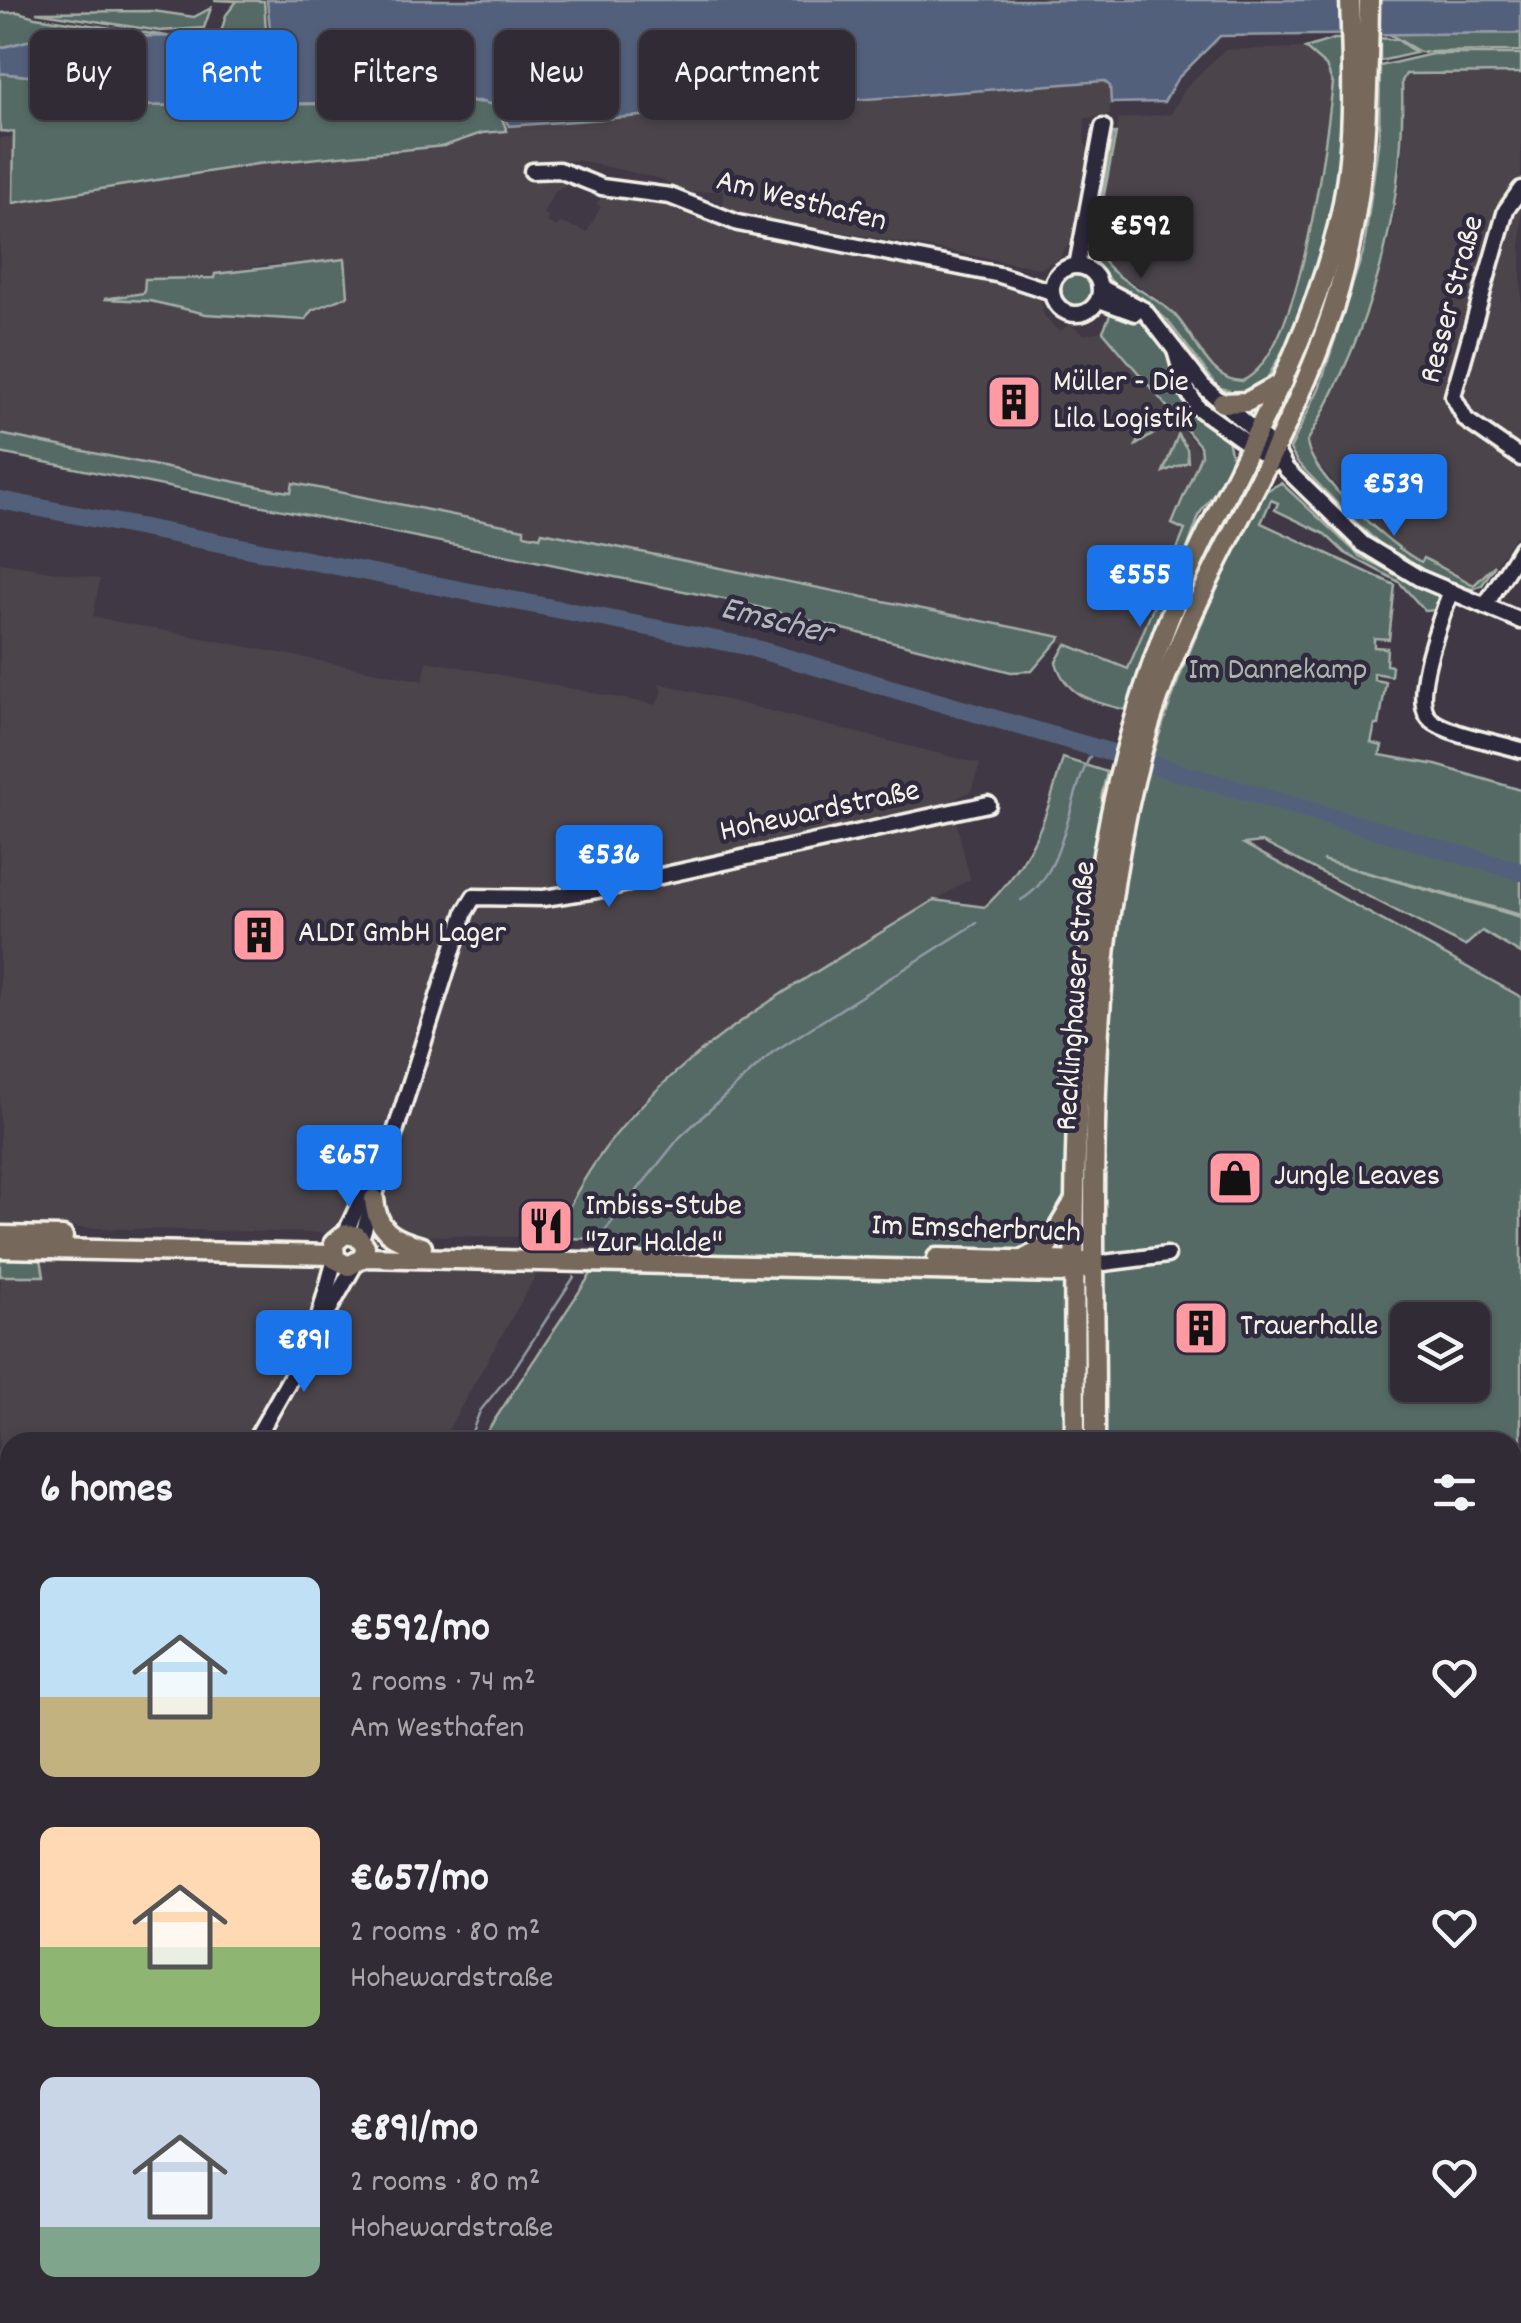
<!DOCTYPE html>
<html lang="en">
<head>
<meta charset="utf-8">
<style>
	body { margin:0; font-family:Dekko,sans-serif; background:#3c3740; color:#f1f3f6; height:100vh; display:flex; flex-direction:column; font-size:38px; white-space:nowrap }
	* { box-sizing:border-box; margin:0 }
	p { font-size:32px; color:#a8a7ac }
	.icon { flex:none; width:55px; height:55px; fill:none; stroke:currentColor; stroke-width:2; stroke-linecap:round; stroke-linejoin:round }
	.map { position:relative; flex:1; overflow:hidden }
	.side { position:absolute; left:0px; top:1432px; width:1522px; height:892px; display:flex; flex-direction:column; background:#302b34; border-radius:30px 30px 0 0; box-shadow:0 2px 8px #0004,0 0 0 2px #4b474f }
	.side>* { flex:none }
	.guide { position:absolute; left:30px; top:30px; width:1000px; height:90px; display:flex; gap:20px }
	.controls { position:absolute; left:1390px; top:1302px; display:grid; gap:20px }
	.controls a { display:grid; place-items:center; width:100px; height:100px; border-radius:15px; background:#302b34; box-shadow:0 2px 8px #0004,0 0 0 2px #4b474f; font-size:50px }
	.price { position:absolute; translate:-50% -85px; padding:0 22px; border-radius:10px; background:#1a73e8; color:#fff; font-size:32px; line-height:65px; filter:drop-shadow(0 2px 5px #0008) }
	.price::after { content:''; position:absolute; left:50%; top:60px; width:30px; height:22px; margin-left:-15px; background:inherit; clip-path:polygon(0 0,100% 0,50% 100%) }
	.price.selected { background:#222; color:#fff }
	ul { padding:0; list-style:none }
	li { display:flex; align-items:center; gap:30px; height:250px; padding:0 40px }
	li span { display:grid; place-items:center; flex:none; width:280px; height:200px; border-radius:15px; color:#555 }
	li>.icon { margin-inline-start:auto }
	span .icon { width:120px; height:120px; fill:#fffc; stroke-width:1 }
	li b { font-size:42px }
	h2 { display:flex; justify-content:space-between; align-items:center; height:120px; padding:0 40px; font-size:42px }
	.pill { padding:0 35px; border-radius:15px; background:#302b34; box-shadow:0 2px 8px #0004,0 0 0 2px #4b474f; font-size:35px; line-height:90px }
	.pill.selected { background:#1a73e8; color:#fff }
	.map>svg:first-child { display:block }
</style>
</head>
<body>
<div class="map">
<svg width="1521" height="2323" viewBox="0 0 1521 2323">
	<rect width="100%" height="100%" fill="#403945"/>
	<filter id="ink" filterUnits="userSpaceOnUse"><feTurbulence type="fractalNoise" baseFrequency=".01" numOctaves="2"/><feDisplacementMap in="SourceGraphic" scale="20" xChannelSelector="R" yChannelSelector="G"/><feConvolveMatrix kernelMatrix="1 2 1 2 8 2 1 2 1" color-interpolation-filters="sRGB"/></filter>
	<g filter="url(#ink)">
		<g fill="#4c444b" fill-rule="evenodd">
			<polygon points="1305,48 1326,66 1333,84 1309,240 1289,307 1265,365 1259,374 1231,381 1214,369 1183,323 1156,297 1111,269 1095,247 1119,119 1171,114 1187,86 1224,50"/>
			<polygon points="1521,73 1521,540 1515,536 1495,565 1474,585 1425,559 1421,563 1378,534 1308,452 1307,442 1368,312 1392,230 1403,157 1402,81 1406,74"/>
			<path d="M1104,81l6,5v29l-25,3 -1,23 5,12 -16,85 -13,20 -19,10 -292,-53 -25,-8 -1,-17 -39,3 -23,-14 -83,-19 -47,3 2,13h35v7l-13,9 -12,21 5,3 -1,6 9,5 5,-4 26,9 14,-25 -5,-4 8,-7 64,6 71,28 269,54 32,11 4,21 15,16 11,-8 14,11 19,-4 98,121 -29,72 13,6 -57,139 -70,-27 2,-5 -518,-104 -1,4 -18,-3 1,-5 -230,-46 -3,10 -15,-3 -276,-56v-296l13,-1 1,66 243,-39 187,-18 38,-13 25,-2v-7zM344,260l-27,49 -12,11 -99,-6 -56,-13 -38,-2 33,-6 1,-14 69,-1 1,-4 48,-9z"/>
			<polygon points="0,563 100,579 93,616 98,618 423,681 427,661 656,705 662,692 659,683 980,764 971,791 951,801 970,879 739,1022 632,1110 564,1215 556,1238 0,1226"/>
			<polygon points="0,1257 386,1265 445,1273 468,1268 539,1270 441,1442 10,1442 10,2229 0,2248"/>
		</g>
		<g fill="#556a65" stroke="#a4aea6" stroke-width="2.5" fill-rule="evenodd">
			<polygon points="214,0 264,1 266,31 260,36 220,36 226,15 237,1"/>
			<polygon points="211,8 204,28 160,31 36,12 153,11 194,17"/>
			<polygon points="18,12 35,17 167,36 43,37 0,48 0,13"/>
			<polygon points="1521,33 1521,51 1420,52 1389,34"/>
			<polygon points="1380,38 1398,40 1416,53 1380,61"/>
			<path d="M1334,39h7l1,111 -12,74 -29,94 -38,68 -27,7 -18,-6 -50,-66 -27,-24 -28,-14 -23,-27 23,-123h3l-21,108c4,35 55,50 78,72 22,21 35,68 69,68 59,-25 83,-235 91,-297l-7,-18 -21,-18z"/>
			<path d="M1432,54h89v19l-115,1 -4,7c4,130 -31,248 -95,361 3,33 84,105 114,120l3,-4 50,27 21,-20 -13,20 -9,4c-69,-6 -131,-81 -176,-127l-7,-13 30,-63 44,-137 15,-112 1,-71z"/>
			<polygon points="0,73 114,85 126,106 488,102 497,106 507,131 482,133 444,146 257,164 13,203 14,132 0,131"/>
			<polygon points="345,259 348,296 312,310 305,320 206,314 150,301 104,299 144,293 145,279 214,278 215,274"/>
			<circle cx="1076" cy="291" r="17"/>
			<path d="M1113,308c72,24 43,51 72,97 10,16 28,25 43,35l4,17 -4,16 -28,40 -71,198c-35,-10 -62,-12 -73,-49l10,-18 62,25 57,-139 -13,-6 29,-69 -1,-9 -97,-115z"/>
			<polygon points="1147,411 1159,419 1160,430 1136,445"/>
			<polygon points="0,434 276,490 291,492 293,483 524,529 524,534 540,537 542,532 1061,637 1032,671 1011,672 738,602 0,453"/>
			<polygon points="1178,435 1187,449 1188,462 1163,472"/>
			<path d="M1281,483l79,73 78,40 -1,14 -12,1 -26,-29 -54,-29 -20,-19 -50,-24 3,-7 -7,-3 -10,23 134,62 -6,54 -15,-1v9l13,1 -1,17 6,1 -1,10 -17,-3v7l12,2 -7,43h-4l-4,18 11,3 -2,9 56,10 85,25v125l-199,-55 199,57v37l-39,-23 -17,15 -203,-104 -18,2 277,153v1326h-1521v-12l10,-19v23h1502v-873h-1032l134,-203 -58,-1c61,-165 238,-250 378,-338l51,7c48,-46 60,-86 78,-149l44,14 -6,26 37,11c28,-113 73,-215 128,-318zM1408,1320h64v65h-64z"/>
			<polygon points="0,1258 41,1259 44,1276 0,1276"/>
		</g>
		<polygon fill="#52617b" stroke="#939ba7" stroke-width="2.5" points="267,0 1521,0 1521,33 1220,36 1177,79 1164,102 1111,103 1110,86 1104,81 509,126 497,106 479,101 126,106 114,85 0,73 0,48 43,37 263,36 270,28"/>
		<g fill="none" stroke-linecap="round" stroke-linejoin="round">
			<g stroke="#939ba7" stroke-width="2.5">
				<path d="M1021,900c47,-27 45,-105 73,-151"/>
				<polyline points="603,1233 680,1137 773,1052 977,923"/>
				<polyline points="468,1442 480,1411 514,1369 574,1277"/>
				<polyline points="1288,1442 1340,1441"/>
				<polyline points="1376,1442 1459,1441"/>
				<polyline points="1493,1442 1509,1442"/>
				<polyline points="1512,1443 1521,1443"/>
				<polyline points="1512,1612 1521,1612"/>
				<polyline points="1512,1795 1521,1795"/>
				<polyline points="0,2292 10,2274"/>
			</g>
			<polyline stroke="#52617b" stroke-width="18" points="0,500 746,646 1521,872"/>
			<g stroke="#f4f1e8" stroke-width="21">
				<g id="minor">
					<polyline points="532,171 559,170 602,187 670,196 738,223 1000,275 1052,292"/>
					<polyline points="1521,189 1506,210 1453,396 1466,420 1521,458"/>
					<circle cx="1076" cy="290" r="24"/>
					<polyline points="1077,266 1103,127"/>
					<polyline points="1100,287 1144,310 1203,386 1274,448 1286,469 1363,544 1419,578 1521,621"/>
					<polyline points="1099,300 1135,313"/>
					<polyline points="1175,350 1186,388 1198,408 1275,463"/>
					<path d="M1451,591c-9,25 -43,109 -20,129 16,14 68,23 90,30"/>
					<polyline points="1485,606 1521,548"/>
					<polyline points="345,1234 369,1182 381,1169"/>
					<polyline points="361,1239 465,912 474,897 544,898 597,890 988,804"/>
					<polyline points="1096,1264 1167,1255"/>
					<polyline points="318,1321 335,1259"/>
					<polyline points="254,1442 354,1266"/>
					<polyline points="0,1912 10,1893"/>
				</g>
			</g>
			<g stroke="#f4f1e8" stroke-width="25">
				<g id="major">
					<polyline points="1222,403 1247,402 1283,382"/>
					<path d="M374,1199c3,32 18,40 48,48"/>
					<polyline points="0,1236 63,1237"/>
					<polyline points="0,1248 333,1255"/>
					<polyline points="364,1257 365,1246 357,1236 345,1234 334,1243 335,1259 349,1266 364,1257 1061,1273 1086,1268"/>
					<polyline points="937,1258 1085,1262"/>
					<polyline points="1026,1258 1047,1247 1075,1200"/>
					<path d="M1075,1442c-1,-228 -8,-494 57,-713 16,-56 35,-111 60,-164 52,-112 116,-217 146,-339 18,-74 15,-151 12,-226"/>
					<path d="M1095,1442c1,-235 -15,-478 51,-706 41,-142 128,-263 178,-401 41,-109 44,-220 45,-335"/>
					<polyline points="1075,2323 1075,2315"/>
					<polyline points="1089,2323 1089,2315"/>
				</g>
			</g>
			<use href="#minor" stroke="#2f2a3d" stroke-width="14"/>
			<use href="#major" stroke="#76695c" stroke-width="18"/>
		</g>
	</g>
	<defs>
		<g id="building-square" transform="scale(2.875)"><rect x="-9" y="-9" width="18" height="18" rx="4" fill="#ff9aa2" stroke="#2f2a3d"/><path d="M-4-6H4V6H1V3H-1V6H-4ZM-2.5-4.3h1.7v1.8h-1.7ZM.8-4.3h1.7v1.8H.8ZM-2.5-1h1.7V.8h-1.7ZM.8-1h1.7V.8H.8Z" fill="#111"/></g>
		<g id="shop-square" transform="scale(2.875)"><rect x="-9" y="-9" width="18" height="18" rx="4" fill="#ff9aa2" stroke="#2f2a3d"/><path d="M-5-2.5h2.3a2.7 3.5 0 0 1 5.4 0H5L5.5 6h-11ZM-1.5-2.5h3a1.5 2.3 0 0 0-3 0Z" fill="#111"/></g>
		<g id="restaurant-square" transform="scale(2.875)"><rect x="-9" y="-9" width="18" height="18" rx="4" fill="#ff9aa2" stroke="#2f2a3d"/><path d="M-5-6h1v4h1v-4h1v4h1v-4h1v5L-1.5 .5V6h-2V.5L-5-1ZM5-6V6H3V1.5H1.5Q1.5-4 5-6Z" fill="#111"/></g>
	</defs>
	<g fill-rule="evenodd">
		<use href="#building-square" x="1014" y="402"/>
		<use href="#building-square" x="259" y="935"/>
		<use href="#shop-square" x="1235" y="1178"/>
		<use href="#restaurant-square" x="546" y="1226"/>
		<use href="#building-square" x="1201" y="1328"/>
	</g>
	<g text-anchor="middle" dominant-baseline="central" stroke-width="9" stroke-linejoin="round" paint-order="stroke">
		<g font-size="32" fill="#f4f1e8" stroke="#2f2a3d">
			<text transform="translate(801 203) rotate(14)">Am Westhafen</text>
			<text transform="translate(1454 300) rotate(-75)">Resser Straße</text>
			<text transform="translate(820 813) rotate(-12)">Hohewardstraße</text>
			<text transform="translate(1078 996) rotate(-86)">Recklinghauser Straße</text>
			<text transform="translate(976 1231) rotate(2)">Im Emscherbruch</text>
		</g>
		<g font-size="32" fill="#f4f1e8" stroke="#2f2a3d" text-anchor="start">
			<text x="1053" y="384">Müller - Die<tspan x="1053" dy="37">Lila Logistik</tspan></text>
			<text x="298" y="935">ALDI GmbH Lager</text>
			<text x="1274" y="1178">Jungle Leaves</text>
			<text x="585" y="1208">Imbiss-Stube<tspan x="585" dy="37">"Zur Halde"</tspan></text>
			<text x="1240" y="1328">Trauerhalle</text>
		</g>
		<g font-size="32" fill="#acb4ad" stroke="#2f2a3d">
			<text x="1278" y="672">Im Dannekamp</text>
		</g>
		<g font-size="35" font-style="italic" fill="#b3b7bc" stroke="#2f2a3d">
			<text transform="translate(776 623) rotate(14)">Emscher</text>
		</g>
	</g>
</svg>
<div class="controls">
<a><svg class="icon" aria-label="layers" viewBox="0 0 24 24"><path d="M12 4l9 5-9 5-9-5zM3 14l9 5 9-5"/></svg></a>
</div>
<b class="price selected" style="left:1141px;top:281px">€592</b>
<b class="price" style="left:1394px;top:539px">€539</b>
<b class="price" style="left:1140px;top:630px">€555</b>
<b class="price" style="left:609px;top:910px">€536</b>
<b class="price" style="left:349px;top:1210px">€657</b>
<b class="price" style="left:304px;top:1395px">€891</b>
<div class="guide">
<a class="pill">Buy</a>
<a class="pill selected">Rent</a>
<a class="pill">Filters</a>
<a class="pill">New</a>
<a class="pill">Apartment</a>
</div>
<section class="side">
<h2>6 homes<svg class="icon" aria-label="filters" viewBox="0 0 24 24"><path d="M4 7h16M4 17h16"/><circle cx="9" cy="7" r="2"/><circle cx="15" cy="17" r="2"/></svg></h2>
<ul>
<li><span style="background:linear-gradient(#bfe0f5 60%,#c2b280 0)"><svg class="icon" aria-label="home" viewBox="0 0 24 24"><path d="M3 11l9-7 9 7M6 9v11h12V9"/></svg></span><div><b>€592/mo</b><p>2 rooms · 74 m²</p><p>Am Westhafen</p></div><svg class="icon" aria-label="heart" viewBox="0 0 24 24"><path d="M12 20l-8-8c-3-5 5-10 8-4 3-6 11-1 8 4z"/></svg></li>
<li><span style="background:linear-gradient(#ffd9b3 60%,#8fb573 0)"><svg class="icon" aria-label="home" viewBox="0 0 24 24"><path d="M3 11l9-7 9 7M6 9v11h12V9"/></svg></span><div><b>€657/mo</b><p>2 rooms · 80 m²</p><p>Hohewardstraße</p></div><svg class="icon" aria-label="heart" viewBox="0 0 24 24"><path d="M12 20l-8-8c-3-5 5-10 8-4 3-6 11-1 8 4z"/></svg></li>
<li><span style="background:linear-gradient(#c9d6e8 75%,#7fa58c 0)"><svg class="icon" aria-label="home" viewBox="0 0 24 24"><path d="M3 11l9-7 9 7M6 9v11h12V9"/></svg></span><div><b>€891/mo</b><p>2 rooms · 80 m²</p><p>Hohewardstraße</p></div><svg class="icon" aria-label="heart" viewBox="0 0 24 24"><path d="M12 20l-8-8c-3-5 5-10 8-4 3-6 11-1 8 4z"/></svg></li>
</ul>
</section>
</div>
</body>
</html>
